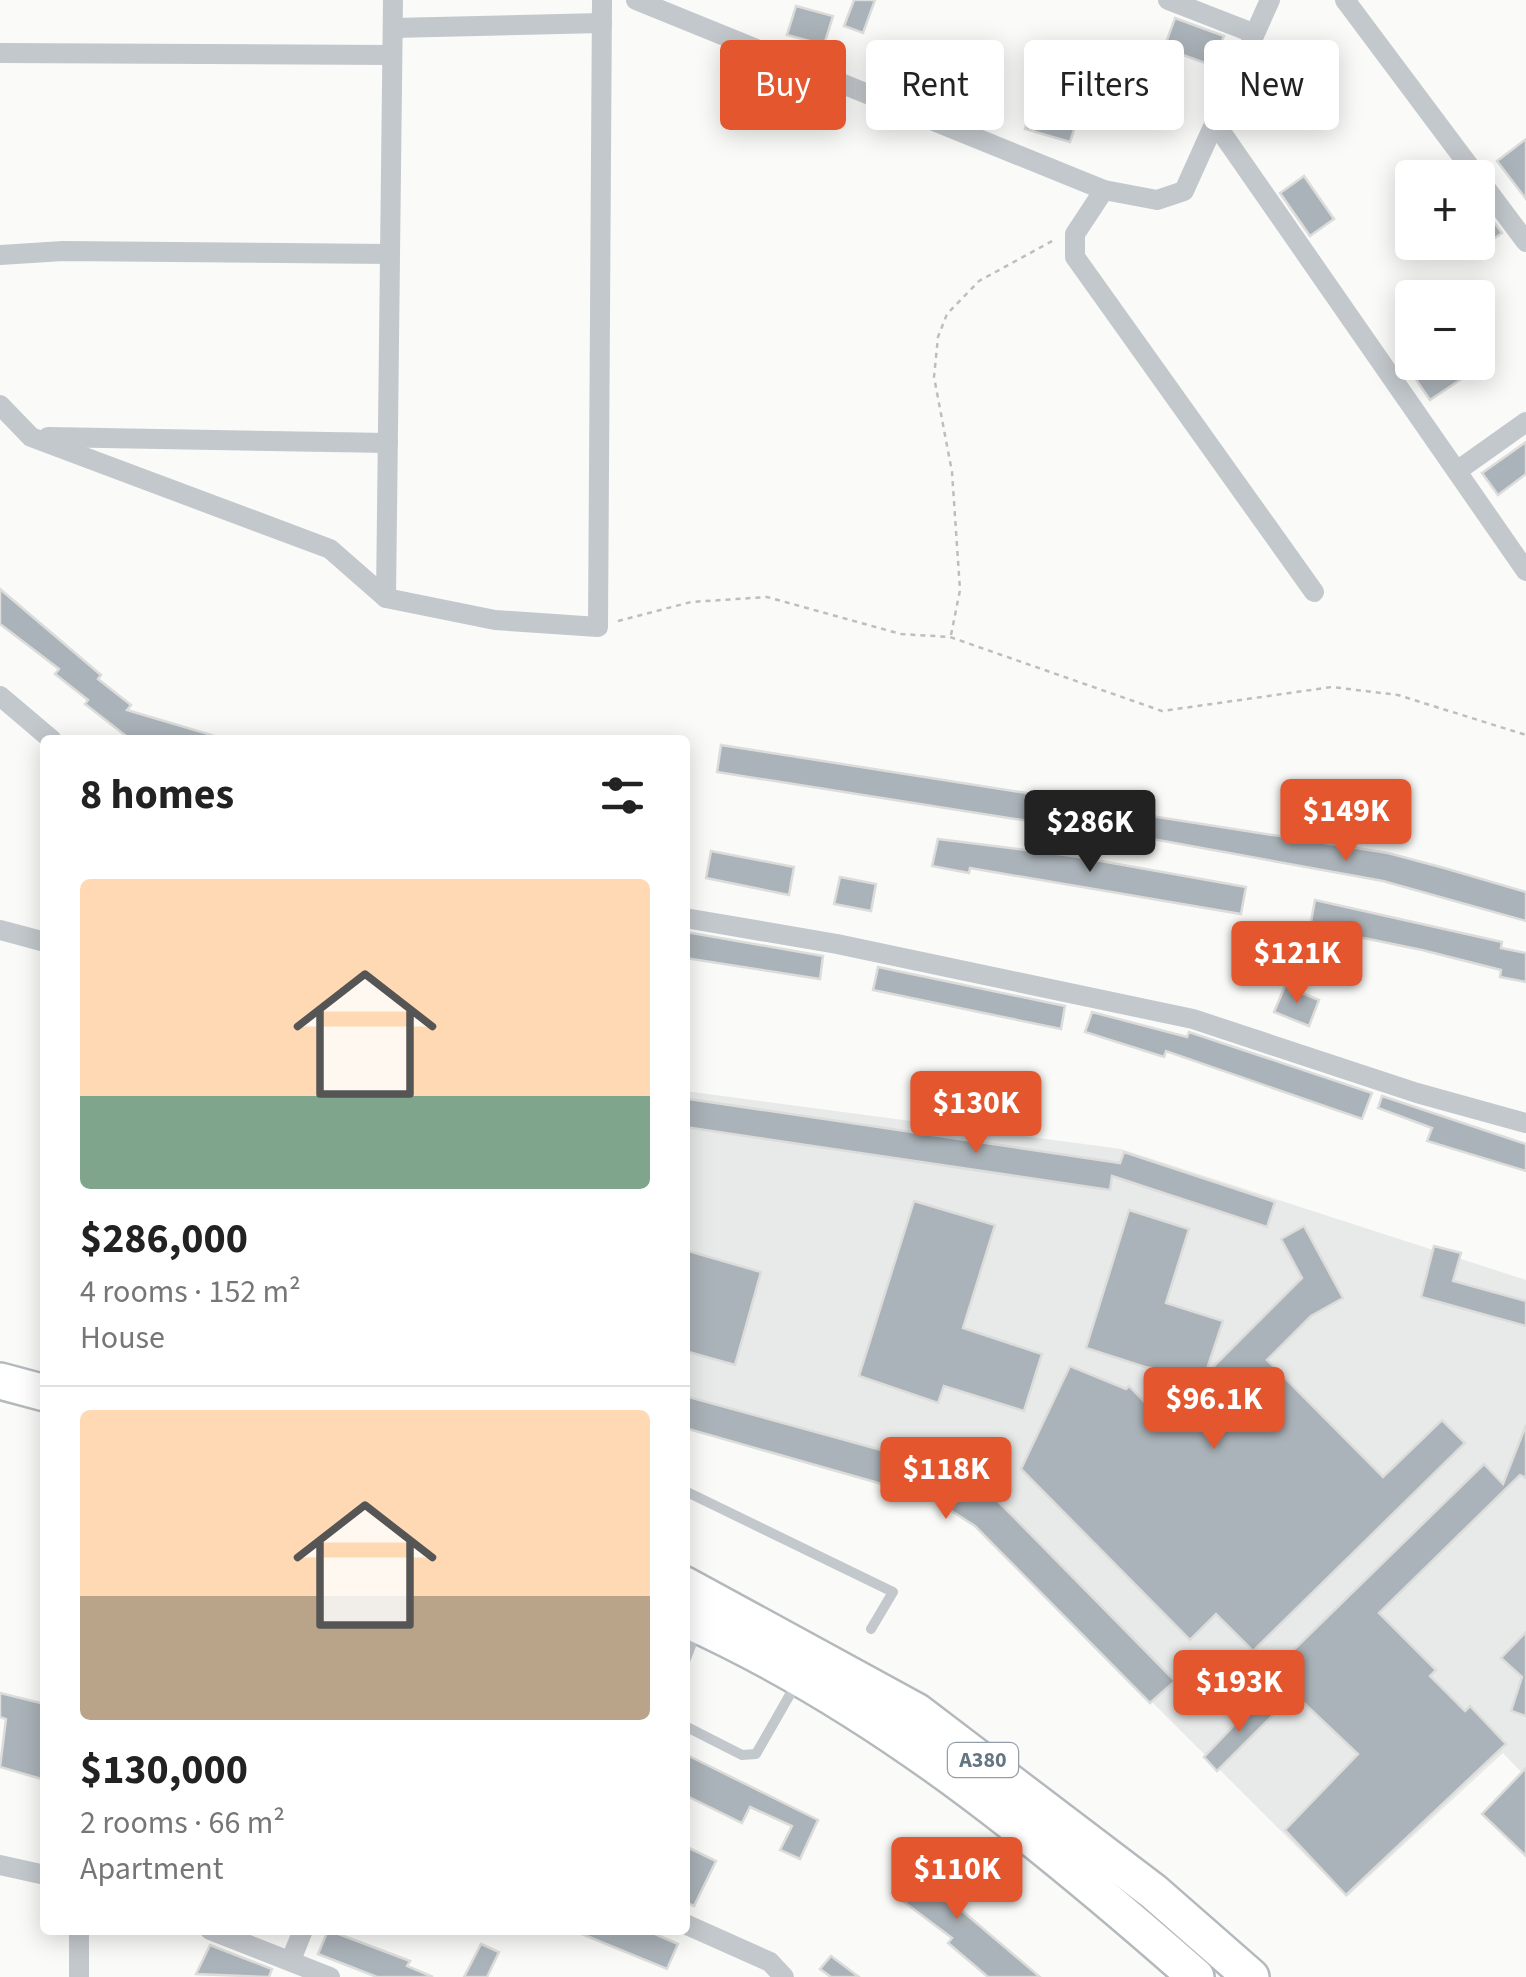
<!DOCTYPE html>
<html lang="en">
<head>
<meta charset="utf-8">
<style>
	body { margin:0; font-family:"Source Sans 3",sans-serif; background:#f2f2f2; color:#222; height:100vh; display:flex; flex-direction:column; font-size:38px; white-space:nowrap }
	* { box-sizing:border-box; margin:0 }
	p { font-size:32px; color:#767676 }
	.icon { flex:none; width:55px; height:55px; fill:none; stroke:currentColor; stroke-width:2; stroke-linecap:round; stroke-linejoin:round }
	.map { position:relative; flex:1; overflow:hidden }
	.details { position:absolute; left:40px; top:735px; width:650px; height:1200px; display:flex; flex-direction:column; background:#fff; border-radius:10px; box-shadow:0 5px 25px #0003 }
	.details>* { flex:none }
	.top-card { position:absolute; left:720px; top:40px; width:655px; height:90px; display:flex; gap:20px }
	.fabs { position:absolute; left:1395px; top:160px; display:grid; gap:20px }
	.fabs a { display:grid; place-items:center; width:100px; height:100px; border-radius:10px; background:#fff; box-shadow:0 5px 25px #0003; font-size:50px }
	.price { position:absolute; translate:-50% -85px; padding:0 22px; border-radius:10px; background:#e4572e; color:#fff; font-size:32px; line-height:65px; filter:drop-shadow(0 2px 5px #0008) }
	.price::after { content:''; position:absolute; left:50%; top:60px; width:30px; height:22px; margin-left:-15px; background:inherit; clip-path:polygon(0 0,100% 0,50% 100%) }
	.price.selected { background:#222; color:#fff }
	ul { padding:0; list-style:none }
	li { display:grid; align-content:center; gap:20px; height:530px; padding:0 40px }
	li+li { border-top:2px solid #e0e0e0 }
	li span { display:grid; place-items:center; height:310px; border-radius:10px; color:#555 }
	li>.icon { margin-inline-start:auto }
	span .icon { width:180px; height:180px; fill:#fffc; stroke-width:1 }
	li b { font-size:42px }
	h2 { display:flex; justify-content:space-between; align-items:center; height:120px; padding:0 40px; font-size:42px }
	.pill { padding:0 35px; border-radius:10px; background:#fff; box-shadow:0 5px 25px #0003; font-size:35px; line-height:90px }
	.pill.selected { background:#e4572e; color:#fff }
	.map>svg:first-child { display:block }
</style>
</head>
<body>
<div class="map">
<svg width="1526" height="1977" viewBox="0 0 1526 1977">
	<rect width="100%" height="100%" fill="#fafaf8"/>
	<polygon fill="#e8e9e9" points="685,1091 1121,1149 1526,1280 1526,1777 1503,1753 1347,1897 975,1525 930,1497 685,1427"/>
	<g fill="#aab3b9" stroke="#dcdcda" stroke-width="2.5">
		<polygon points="854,0 875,0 863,33 844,26"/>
		<polygon points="796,6 833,16 824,45 787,35"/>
		<polygon points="1175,18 1224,36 1213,66 1164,48"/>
		<polygon points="1034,101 1079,115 1070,142 1025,129"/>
		<polygon points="1526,139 1526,199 1497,161"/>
		<polygon points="1304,176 1334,219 1310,236 1280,193"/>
		<polygon points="1478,200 1502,233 1478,250"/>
		<polygon points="1404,362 1461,362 1469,374 1430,400"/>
		<polygon points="1526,442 1526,474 1498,495 1482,473"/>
		<polygon points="0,589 101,675 98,679 131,705 127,710 215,736 214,740 125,740 126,736 85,704 88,700 55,674 59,669 0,624"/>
		<polygon points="721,745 1122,808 1117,835 717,772"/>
		<polygon points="1151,816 1388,853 1444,868 1526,892 1526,921 1383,881 1147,838"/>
		<polygon points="938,839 1073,856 1246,887 1241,914 970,868 969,873 932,866"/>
		<polygon points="711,851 794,867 789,895 706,878"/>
		<polygon points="840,877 876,884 871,911 834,904"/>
		<polygon points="1315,900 1502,942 1501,948 1526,953 1526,982 1500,977 1501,970 1422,950 1310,927"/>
		<polygon points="686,932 823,956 820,979 685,958"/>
		<polygon points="878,967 1065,1006 1061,1029 873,990"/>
		<polygon points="1285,986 1319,1000 1309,1026 1274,1012"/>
		<polygon points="1092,1012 1187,1037 1189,1032 1372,1093 1362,1119 1166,1051 1164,1057 1085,1032"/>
		<polygon points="1382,1096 1526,1144 1526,1171 1427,1141 1432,1128 1378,1108"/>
		<polygon points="689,1099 1120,1163 1124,1152 1275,1202 1267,1227 1112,1176 1110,1190 685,1127"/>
		<polygon points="914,1201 995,1225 963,1328 1042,1354 1024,1411 944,1386 938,1403 859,1376"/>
		<polygon points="1129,1210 1189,1229 1166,1303 1223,1321 1205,1375 1302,1278 1281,1239 1304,1226 1343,1298 1311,1316 1267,1360 1383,1477 1442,1420 1465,1443 1253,1651 1216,1614 1190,1640 1021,1469 1070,1366 1126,1389 1129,1386 1161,1419 1203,1378 1145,1367 1086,1348"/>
		<polygon points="1434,1246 1461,1253 1453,1281 1526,1301 1526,1326 1421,1297"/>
		<polygon points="685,1250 761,1272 735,1365 685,1351"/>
		<polygon points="685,1396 961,1472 984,1487 1175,1681 1150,1703 975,1526 931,1498 685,1428"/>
		<polygon points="1526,1425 1526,1478 1520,1475 1379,1613 1436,1670 1430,1676 1465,1711 1470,1706 1506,1744 1346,1895 1285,1830 1358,1754 1271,1672 1484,1464 1503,1484"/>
		<polygon points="1526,1632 1526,1716 1511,1711 1522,1677 1501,1658"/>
		<polygon points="0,1693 45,1704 45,1780 0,1767 6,1719 0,1717"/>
		<polygon points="1259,1699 1274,1714 1217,1771 1204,1757"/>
		<polygon points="685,1754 818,1820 800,1859 780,1850 792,1826 750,1807 742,1823 685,1795"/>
		<polygon points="1526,1768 1526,1856 1482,1814"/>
		<polygon points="685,1846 716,1861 694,1906 685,1902"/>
		<polygon points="918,1858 969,1897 960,1909 1040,1977 988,1977 948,1943 952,1938 892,1893"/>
		<polygon points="328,1930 410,1961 407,1966 433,1977 377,1977 318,1954"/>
		<polygon points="572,1930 646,1930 678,1944 667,1969"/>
		<polygon points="481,1944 499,1952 487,1977 464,1977"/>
		<polygon points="210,1945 272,1969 269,1977 196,1974"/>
		<polygon points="831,1956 859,1977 831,1977 820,1969"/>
	</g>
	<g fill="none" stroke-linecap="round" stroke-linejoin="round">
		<g stroke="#b4b9bd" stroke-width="40">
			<g id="highway">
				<polyline points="0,1381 45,1393"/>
				<polyline points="685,1585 916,1711 1154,1892 1251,1977"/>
				<path d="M685,1619c193,87 354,220 511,358"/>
			</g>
		</g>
		<g stroke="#bbbfc2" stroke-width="2.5" stroke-dasharray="5 5" stroke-linecap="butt">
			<polyline points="618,621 691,602 767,597 901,634 950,637 1162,711 1332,687 1398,695 1526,735"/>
			<polyline points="951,635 960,590 952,472 934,377 938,337 947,314 979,281 1054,240"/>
		</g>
		<g stroke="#c3c8cc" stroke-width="10">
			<polyline points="685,1491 893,1592 871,1629"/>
			<polyline points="685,1661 697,1630"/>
			<polyline points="685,1726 742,1755 756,1754 796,1684"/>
		</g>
		<g stroke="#c3c8cc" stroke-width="20">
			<polyline points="636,0 1104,190 1157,200 1184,191 1270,0"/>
			<polyline points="1168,0 1253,33"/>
			<polyline points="1345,0 1526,242"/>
			<polyline points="393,28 602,23"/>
			<polyline points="0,53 392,55"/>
			<polyline points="1217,126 1526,571"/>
			<polyline points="1104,190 1075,234 1075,257 1314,592"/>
			<polyline points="0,255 63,251 390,254"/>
			<polyline points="0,405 31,437 330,549 386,598 495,620 598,627 602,0"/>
			<polyline points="48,437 388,443"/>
			<polyline points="1457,471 1526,422"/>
			<polyline points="386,598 393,0"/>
			<polyline points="0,696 52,740"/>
			<polyline points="685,918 837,944 1193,1019 1417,1093 1526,1123"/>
			<polyline points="0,930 45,942"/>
			<polyline points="0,1865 45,1875"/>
			<polyline points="685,1924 770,1962 784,1977"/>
			<polyline points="79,1930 79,1977"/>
			<polyline points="210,1930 330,1977"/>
			<polyline points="291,1960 303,1930"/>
		</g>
		<use href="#highway" stroke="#fff" stroke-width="35"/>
	</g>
	<g text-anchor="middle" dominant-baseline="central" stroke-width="10" stroke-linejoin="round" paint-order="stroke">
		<rect fill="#fff" stroke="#939fa8" stroke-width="2.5" x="948" y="1743" width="70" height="34" rx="8"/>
		<g font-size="22" font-weight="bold" fill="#657683">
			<text x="983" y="1760">A380</text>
		</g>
	</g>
</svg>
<div class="fabs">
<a>+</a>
<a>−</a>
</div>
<b class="price" style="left:1346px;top:864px">$149K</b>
<b class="price selected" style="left:1090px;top:875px">$286K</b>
<b class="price" style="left:1297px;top:1006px">$121K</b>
<b class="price" style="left:976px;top:1156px">$130K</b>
<b class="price" style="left:1214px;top:1452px">$96.1K</b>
<b class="price" style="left:946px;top:1522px">$118K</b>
<b class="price" style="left:1239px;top:1735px">$193K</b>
<b class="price" style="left:957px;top:1922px">$110K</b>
<div class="top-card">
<a class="pill selected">Buy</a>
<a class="pill">Rent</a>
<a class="pill">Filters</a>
<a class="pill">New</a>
</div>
<section class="details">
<h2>8 homes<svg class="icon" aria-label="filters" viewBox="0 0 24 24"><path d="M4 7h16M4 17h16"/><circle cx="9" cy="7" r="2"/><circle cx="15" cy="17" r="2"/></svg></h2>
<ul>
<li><span style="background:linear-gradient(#ffd9b3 70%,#7fa58c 0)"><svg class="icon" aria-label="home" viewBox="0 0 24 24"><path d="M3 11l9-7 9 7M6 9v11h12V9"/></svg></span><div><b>$286,000</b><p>4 rooms · 152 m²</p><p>House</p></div></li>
<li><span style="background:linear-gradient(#ffd9b3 60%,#b9a48a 0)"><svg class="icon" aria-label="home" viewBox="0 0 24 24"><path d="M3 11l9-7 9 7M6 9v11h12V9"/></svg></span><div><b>$130,000</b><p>2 rooms · 66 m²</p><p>Apartment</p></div></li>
</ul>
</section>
</div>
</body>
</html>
